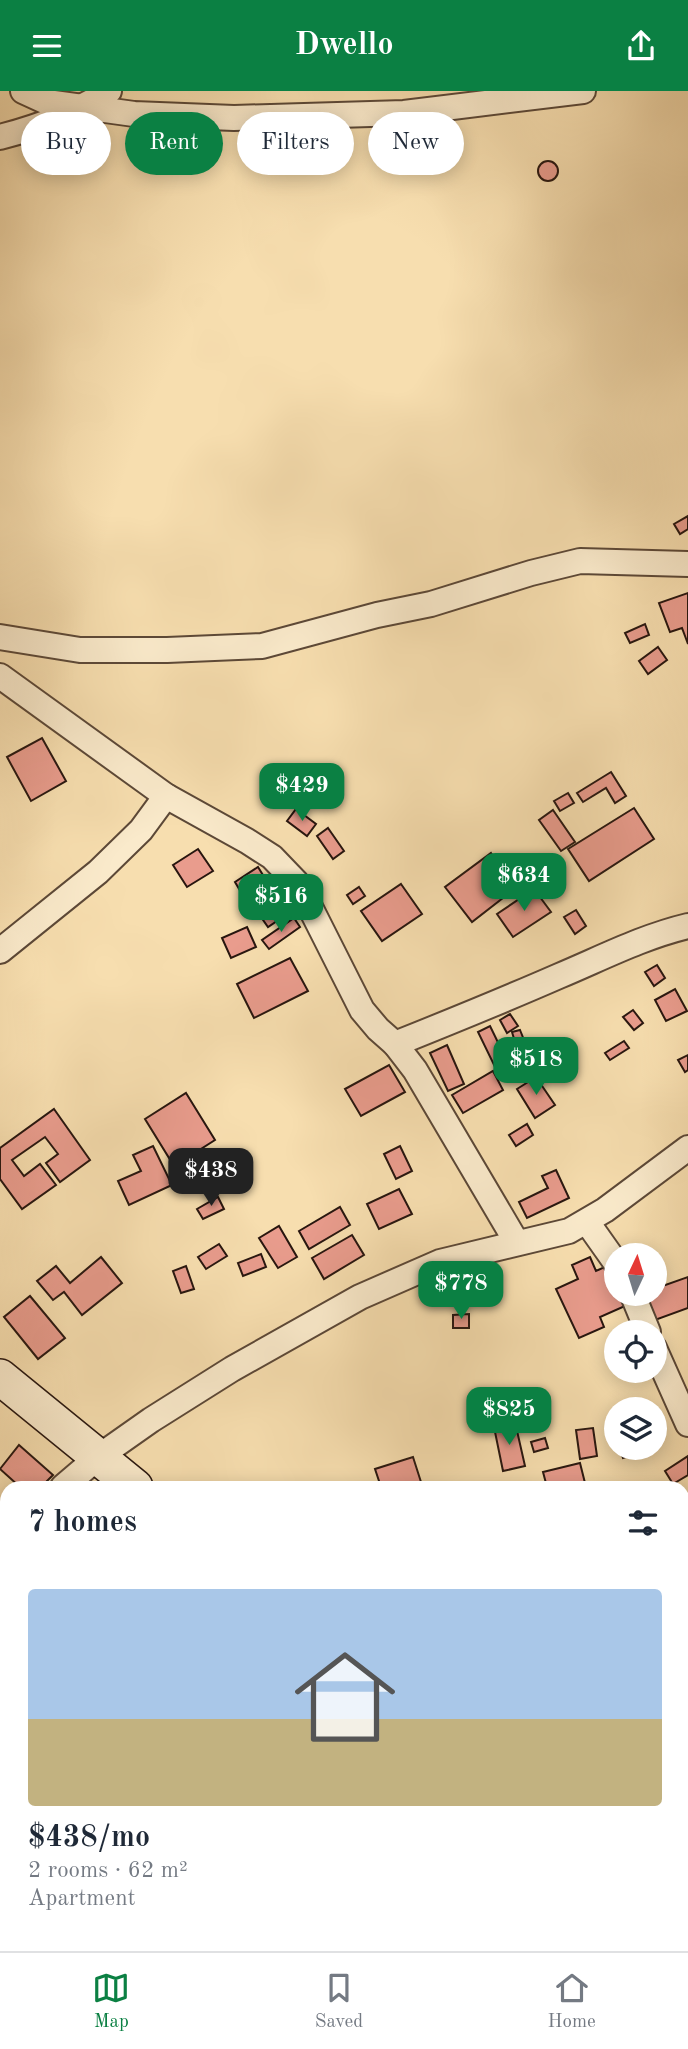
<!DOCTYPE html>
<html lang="en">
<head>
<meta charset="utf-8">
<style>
	body { margin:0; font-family:"Old Standard TT",serif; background:#f6f6f7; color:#1f2937; height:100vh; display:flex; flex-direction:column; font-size:26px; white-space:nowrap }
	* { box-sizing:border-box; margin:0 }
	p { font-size:23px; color:#747a83 }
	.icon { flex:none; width:38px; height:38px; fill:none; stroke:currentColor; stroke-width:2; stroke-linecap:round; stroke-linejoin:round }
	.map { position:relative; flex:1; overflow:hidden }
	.details { position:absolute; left:0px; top:1390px; width:690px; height:471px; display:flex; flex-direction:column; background:#fff; border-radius:21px 21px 0 0; box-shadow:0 4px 18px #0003 }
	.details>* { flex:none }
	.top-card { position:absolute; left:21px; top:21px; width:648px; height:63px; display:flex; gap:14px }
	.needle { width:46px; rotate:4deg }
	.buttons { position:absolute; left:604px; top:1152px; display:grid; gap:14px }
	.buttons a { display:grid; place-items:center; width:63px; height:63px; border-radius:50%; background:#fff; box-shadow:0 4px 18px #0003; font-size:35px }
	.price { position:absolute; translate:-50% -60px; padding:0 16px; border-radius:14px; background:#0b8043; color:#fff; font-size:23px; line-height:46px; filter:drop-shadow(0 2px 4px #0008) }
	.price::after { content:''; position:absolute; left:50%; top:42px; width:21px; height:16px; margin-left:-10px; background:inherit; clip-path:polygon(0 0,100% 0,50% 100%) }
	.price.current { background:#222; color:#fff }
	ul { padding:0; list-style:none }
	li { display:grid; align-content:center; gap:14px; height:371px; padding:0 28px }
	li span { display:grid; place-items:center; height:217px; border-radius:7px; color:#555 }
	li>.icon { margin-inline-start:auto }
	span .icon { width:126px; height:126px; fill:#fffc; stroke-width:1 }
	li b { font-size:30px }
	h2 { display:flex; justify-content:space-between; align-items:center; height:84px; padding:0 28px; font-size:30px }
	.pill { padding:0 24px; border-radius:32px; background:#fff; box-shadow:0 4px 18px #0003; font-size:24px; line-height:63px }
	.pill.current { background:#0b8043; color:#fff }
	header { display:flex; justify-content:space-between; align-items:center; height:91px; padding:0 28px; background:#0b8043; color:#fff; font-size:32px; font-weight:800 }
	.dock { display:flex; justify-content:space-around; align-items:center; height:98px; border-top:2px solid #e0e1e3; background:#fff; font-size:19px; color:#747a83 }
	.dock a { display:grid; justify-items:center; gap:4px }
	.dock .current { color:#0b8043 }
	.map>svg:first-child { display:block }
</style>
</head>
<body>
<header><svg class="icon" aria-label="menu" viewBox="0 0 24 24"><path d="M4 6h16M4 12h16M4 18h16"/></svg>Dwello<svg class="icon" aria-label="share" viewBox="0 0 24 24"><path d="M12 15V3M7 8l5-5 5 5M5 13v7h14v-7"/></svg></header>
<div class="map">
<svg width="688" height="1860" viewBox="0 0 688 1860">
	<rect width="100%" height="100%" fill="#f7deaf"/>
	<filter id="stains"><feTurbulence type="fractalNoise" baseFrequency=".00286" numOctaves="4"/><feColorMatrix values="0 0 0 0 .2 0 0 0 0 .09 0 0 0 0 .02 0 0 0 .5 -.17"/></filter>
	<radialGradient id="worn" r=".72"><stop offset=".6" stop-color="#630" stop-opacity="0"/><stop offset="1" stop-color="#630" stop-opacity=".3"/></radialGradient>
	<g fill="#e99c8d" stroke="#28160f" stroke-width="2">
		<circle cx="548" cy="80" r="10"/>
		<polygon points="688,425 688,438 680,443 674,433"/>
		<polygon points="688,502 688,553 682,537 670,541 659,512"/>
		<polygon points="645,533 649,544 630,552 625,542"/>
		<polygon points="658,556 667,569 648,583 639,570"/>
		<polygon points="42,647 66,690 31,710 7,666"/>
		<polygon points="611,681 626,705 615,712 606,697 583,711 577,702"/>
		<polygon points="568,702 574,712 560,720 554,710"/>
		<polygon points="634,717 654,748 589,790 568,758"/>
		<polygon points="296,718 316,733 307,745 287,730"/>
		<polygon points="553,719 575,751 561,760 539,729"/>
		<polygon points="328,737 344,760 333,768 317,745"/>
		<polygon points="198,758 213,780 187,796 173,774"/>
		<polygon points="491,762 517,796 472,831 445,796"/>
		<polygon points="258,776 274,802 254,814 249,806 245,808 235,791"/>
		<polygon points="401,793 422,823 382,850 361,820"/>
		<polygon points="359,796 365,805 353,813 347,804"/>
		<polygon points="534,798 551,821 513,846 497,823"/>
		<polygon points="289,807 296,817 268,836 261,826"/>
		<polygon points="576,819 586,835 575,843 564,826"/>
		<polygon points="294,827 300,836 269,858 262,849"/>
		<polygon points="247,836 256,856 231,867 222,847"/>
		<polygon points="290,867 308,900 254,927 237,893"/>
		<polygon points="657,874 665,887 654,895 645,881"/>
		<polygon points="675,898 687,920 666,930 655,909"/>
		<polygon points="633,919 643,932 634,939 623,926"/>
		<polygon points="510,923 518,935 507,942 500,929"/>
		<polygon points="490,935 508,972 496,978 478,941"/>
		<polygon points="520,939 524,949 515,951 512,941"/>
		<polygon points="624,950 629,957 610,969 605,962"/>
		<polygon points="447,954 464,993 448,1000 430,962"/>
		<polygon points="688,964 688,979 685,981 678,969"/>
		<polygon points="389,974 405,1001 361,1025 345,998"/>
		<polygon points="493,980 503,999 463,1022 452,1004"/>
		<polygon points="536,986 555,1014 535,1027 517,998"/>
		<polygon points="186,1002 215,1049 174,1075 145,1028"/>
		<polygon points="54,1018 90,1069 60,1091 46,1072 58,1063 45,1046 12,1069 24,1085 40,1073 56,1094 22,1118 0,1088 0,1057"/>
		<polygon points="527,1033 533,1044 516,1055 509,1044"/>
		<polygon points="153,1055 172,1094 129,1114 118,1090 141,1080 133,1064"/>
		<polygon points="400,1055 412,1080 396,1088 384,1063"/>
		<polygon points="556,1079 569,1107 527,1127 519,1111 548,1097 542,1085"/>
		<polygon points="399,1098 412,1123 379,1138 367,1113"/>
		<polygon points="218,1106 224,1118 203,1128 197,1118"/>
		<polygon points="340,1116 350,1134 309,1158 299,1140"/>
		<polygon points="279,1135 297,1166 278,1177 259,1147"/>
		<polygon points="352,1144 364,1164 324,1188 312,1167"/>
		<polygon points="219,1153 227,1165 206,1178 198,1166"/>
		<polygon points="261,1163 266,1176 243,1185 238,1172"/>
		<polygon points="101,1166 122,1192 82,1224 64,1201 53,1209 37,1190 56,1175 70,1192"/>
		<polygon points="590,1166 596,1180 607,1175 616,1195 616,1202 619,1202 625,1215 600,1226 604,1236 579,1247 556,1198 578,1188 572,1174"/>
		<polygon points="186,1175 194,1198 181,1202 173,1180"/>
		<polygon points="688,1186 688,1217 655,1229 646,1202 654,1202 654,1198"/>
		<polygon points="30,1205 65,1247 38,1268 4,1226"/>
		<polygon points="469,1223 469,1237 453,1237 453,1224"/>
		<polygon points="515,1331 525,1375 503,1380 494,1336"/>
		<polygon points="593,1337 597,1365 580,1368 576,1339"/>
		<polygon points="545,1347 548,1357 534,1361 531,1351"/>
		<polygon points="19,1354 53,1384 41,1396 20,1396 0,1378"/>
		<polygon points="619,1356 652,1356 652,1357 623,1367"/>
		<polygon points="688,1365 688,1384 673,1393 665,1380"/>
		<polygon points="413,1366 421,1391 405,1396 381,1396 375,1378"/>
		<polygon points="580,1372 586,1396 547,1396 543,1381"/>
		<polygon points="685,1521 688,1528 688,1539 682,1541 682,1522"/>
		<polygon points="7,1546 7,1568 0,1570 0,1549"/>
		<polygon points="688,1551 688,1568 682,1570 682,1553"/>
		<polygon points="13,1853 66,1853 67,1859 13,1860"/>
		<polygon points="560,1853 590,1853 580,1860 565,1860"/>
	</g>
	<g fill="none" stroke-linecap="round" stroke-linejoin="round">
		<g stroke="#5c4837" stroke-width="28">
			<g id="street">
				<polyline points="23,0 47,11 134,23 234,27 404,22 583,0"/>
				<path d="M0,46c42,-11 73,-23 109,-46"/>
				<polyline points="0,546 80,559 167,559 262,555 377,524 431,513 531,482 580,470 688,473"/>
				<polyline points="0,585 166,705 247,750 272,766 296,791 308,812 362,919 378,938 395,953 415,979 517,1152"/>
				<polyline points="0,860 98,781 141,739 166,705"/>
				<path d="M395,953c55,-22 109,-44 164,-68 43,-18 83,-39 129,-50"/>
				<polyline points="587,1131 616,1172"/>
				<polyline points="632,1202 648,1241"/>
				<polyline points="654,1257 688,1333"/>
				<polyline points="63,1396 97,1367 151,1329 232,1278 360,1206 440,1171 569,1140 605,1119 688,1057"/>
				<polyline points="0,1464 7,1456"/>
				<polyline points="682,1496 688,1493"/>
				<polyline points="0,1654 7,1655"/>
				<polyline points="0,1727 7,1688"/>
			</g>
		</g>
		<g stroke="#28160f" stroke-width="38">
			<g id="secondary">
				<polyline points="0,1286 135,1396"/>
				<polyline points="682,1746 688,1745"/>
				<polyline points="495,1853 500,1860"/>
			</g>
		</g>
		<use href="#street" stroke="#faeacb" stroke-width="24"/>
		<use href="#secondary" stroke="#faeacb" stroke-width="35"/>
	</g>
	<rect width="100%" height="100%" filter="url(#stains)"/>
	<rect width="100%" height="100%" fill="url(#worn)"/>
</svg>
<div class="buttons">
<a><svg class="needle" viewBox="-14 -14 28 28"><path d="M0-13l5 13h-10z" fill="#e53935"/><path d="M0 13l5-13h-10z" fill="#747a83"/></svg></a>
<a><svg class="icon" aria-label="locate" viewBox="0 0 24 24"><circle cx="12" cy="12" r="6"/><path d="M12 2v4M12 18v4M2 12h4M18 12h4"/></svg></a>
<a><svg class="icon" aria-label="layers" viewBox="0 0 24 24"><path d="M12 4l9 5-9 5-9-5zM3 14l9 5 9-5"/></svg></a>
</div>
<b class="price" style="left:302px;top:732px">$429</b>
<b class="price" style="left:524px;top:822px">$634</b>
<b class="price" style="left:281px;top:843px">$516</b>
<b class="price" style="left:536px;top:1006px">$518</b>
<b class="price current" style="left:211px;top:1117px">$438</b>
<b class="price" style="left:461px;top:1230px">$778</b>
<b class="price" style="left:509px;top:1356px">$825</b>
<div class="top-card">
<a class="pill">Buy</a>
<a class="pill current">Rent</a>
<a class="pill">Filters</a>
<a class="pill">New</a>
</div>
<section class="details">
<h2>7 homes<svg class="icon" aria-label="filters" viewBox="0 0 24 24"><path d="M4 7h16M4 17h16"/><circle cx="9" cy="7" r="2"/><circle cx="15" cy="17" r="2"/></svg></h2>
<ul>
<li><span style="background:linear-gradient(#a9c7e8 60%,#c2b280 0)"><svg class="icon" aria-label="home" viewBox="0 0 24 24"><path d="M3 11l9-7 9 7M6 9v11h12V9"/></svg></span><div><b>$438/mo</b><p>2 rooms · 62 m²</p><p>Apartment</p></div></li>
</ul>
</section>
</div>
<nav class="dock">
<a class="current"><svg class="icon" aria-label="map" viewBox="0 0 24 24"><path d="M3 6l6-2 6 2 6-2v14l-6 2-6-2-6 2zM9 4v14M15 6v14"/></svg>Map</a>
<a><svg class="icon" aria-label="saved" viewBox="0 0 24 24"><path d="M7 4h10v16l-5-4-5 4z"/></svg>Saved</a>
<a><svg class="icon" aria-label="home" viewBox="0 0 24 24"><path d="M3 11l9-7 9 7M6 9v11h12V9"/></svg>Home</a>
</nav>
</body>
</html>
